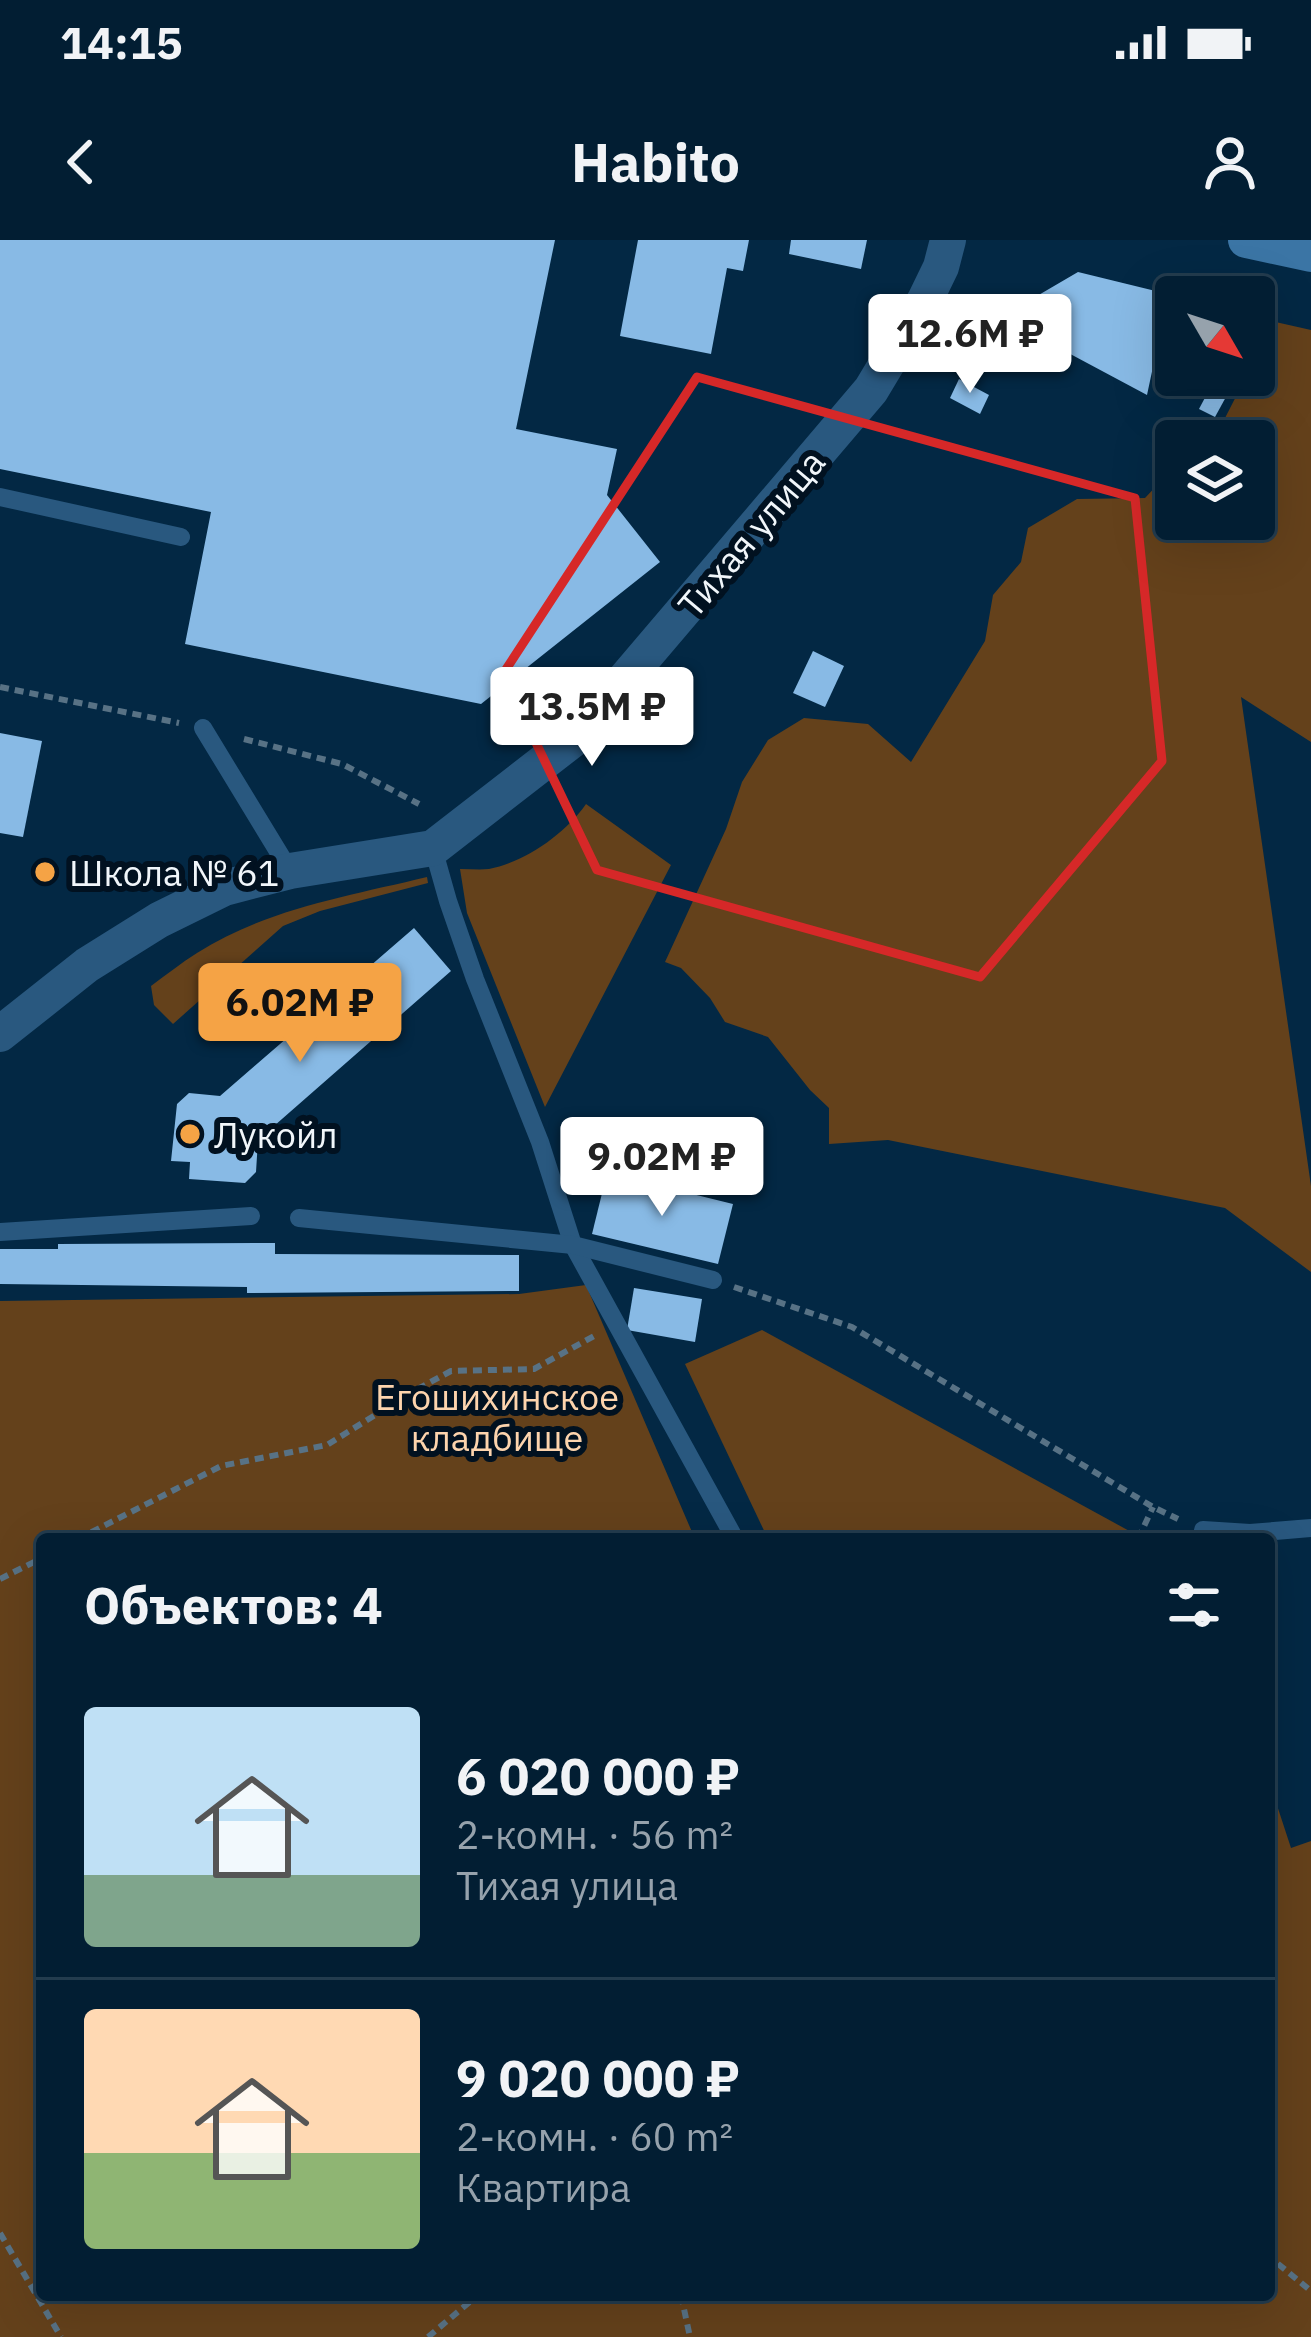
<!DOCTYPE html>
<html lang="ru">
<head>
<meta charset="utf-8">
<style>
	body { margin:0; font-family:"IBM Plex Sans",sans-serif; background:#102b3f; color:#f1f3f6; height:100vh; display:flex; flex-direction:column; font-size:45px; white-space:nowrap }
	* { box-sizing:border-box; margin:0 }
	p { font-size:39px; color:#96a2ac }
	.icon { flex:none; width:66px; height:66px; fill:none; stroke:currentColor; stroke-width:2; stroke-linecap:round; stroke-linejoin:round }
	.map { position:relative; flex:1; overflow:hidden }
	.drawer { position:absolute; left:36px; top:1293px; width:1239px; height:768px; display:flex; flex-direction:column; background:#021e33; border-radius:12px; box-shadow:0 12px 48px #0002,0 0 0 3px #233c4e }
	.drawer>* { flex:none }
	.needle { width:78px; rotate:129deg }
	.controls { position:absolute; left:1155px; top:36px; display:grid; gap:24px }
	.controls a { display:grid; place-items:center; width:120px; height:120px; border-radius:12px; background:#021e33; box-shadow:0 12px 48px #0002,0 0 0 3px #233c4e; font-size:60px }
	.price { position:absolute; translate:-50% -102px; padding:0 27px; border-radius:12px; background:#fff; color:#222; font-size:39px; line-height:78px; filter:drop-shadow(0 3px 6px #0008) }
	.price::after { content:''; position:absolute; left:50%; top:72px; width:36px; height:27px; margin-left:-18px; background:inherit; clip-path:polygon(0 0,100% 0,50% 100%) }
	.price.current { background:#f5a345; color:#111 }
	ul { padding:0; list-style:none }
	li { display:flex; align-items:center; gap:36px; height:300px; padding:0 48px }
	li+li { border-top:3px solid #233c4e }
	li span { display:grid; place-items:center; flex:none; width:336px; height:240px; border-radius:12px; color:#555 }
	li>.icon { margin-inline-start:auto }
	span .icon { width:144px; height:144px; fill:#fffc; stroke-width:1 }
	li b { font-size:51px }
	h2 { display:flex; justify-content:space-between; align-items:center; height:144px; padding:0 48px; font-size:51px }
	.status { display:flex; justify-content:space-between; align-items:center; height:84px; padding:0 60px; background:#021e33; direction:ltr }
	.status svg { height:33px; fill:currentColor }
	header { display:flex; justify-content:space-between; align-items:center; height:156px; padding:0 48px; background:#021e33; font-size:54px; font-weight:700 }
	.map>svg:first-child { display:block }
</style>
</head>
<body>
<div class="status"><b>14:15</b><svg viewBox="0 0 49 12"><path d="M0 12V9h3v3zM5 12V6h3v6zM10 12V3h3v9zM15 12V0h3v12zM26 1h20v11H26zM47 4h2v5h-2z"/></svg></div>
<header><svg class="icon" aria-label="back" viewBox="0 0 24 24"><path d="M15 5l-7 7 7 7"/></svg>Habito<svg class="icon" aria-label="person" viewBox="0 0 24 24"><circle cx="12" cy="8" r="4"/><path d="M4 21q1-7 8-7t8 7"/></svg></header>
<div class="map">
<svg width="1311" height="2097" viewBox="0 0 1311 2097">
	<rect width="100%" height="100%" fill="#032844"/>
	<g fill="#64411b">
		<polygon points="1254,77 1311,90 1311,502 1241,457 1311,946 1311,1032 1225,968 888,900 829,904 829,868 810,850 768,797 725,782 710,758 681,728 665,722 726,589 742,542 768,500 804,478 868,484 911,522 985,401 993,355 1021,322 1028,288 1077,259 1145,258 1176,225 1176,279 1254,279 1254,201 1199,201 1225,178 1247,135 1254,135"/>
		<path d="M586,564l85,61 -126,242 -78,-194 -7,-44c10,0 20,1 29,0 36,-7 76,-35 97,-65z"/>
		<path d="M427,637l1,6 -108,28 -37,15 -110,98 -19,-19 -3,-19c15,-11 30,-23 46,-33 69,-44 152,-57 230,-76z"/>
		<polygon points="586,1045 695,1299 42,1299 42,2055 1269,2055 1269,1541 1291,1608 1311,1601 1311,2097 0,2097 0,1061 519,1054"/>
		<polygon points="762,1090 1144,1299 768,1299 685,1124"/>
	</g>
	<g fill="#88bae5">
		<polygon points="0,0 555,0 516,189 617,209 607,255 660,322 481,464 185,404 211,272 0,229"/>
		<polygon points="638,0 749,0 743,31 727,28 711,114 620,96"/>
		<polygon points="791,0 867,0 861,29 789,14"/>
		<polygon points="1078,32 1176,56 1167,95 1160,94 1147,155 1001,77"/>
		<polygon points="1217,135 1238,135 1215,177 1199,169"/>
		<polygon points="959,139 989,155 980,174 950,158"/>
		<polygon points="813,411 844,426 825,467 793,453"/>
		<polygon points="0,493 42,501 23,597 0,593"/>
		<polygon points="414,688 451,731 258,900 256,932 245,943 189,939 190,922 171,921 177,864 189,853 220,856"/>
		<polygon points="607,933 733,964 718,1024 592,994"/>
		<polygon points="275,1003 275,1014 519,1015 519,1051 247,1053 247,1047 0,1044 0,1009 58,1009 58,1004"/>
		<polygon points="634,1048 702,1059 695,1102 627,1090"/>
	</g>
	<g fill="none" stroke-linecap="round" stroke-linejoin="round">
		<g stroke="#587285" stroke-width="6" stroke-dasharray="9 6" stroke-linecap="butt">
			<polyline points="0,447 179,483"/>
			<polyline points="244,499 342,524 419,564"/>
			<polyline points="734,1047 852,1087 1153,1267 1178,1279"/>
			<polyline points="78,1299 221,1226 327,1205 412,1152 451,1131 534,1129 594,1096"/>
			<polyline points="1138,1299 1153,1267"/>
			<polyline points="0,1339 42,1318"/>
			<polyline points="1269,1982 1271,2018 1311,2051"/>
			<polyline points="0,1993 61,2097"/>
			<polyline points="681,2055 690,2097"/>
			<polyline points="428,2097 478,2055"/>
		</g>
		<g stroke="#29587f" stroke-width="18">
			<polyline points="0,257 181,297"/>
			<polyline points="203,488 290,631"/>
			<polyline points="433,608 448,661 475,739 540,902 573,1005 735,1299"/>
			<polyline points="299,978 573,1005 713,1040"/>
			<polyline points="0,992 251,976"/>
			<polyline points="1203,1290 1250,1293 1311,1288"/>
		</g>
		<polyline stroke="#29587f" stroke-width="36" points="0,794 87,725 159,680 224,648 290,631 433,608 576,497 871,150 925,60 941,27 948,0"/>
		<polyline stroke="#3b75a5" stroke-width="36" points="1246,0 1311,14"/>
	</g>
	<path fill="none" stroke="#d62828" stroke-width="9" stroke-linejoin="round" d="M697,137l438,121 27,263 -182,216 -383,-107 -94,-196z"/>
	<g fill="#f5a345" stroke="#011120" stroke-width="4.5">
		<circle cx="45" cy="632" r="12"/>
		<circle cx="190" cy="894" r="12"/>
	</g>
	<g text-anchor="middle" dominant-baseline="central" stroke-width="12" stroke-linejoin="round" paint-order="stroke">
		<g font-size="36" fill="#f1f6fa" stroke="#011120">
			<text transform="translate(751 293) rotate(-50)">Тихая улица</text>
		</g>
		<g font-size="36" fill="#f1f6fa" stroke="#011120" text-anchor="start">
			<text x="69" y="632">Школа № 61</text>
			<text x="214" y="894">Лукойл</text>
		</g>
		<g font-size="36" fill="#fdd4ad" stroke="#011120">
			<text x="497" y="1156">Егошихинское<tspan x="497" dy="41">кладбище</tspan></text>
		</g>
	</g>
</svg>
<div class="controls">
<a><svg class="needle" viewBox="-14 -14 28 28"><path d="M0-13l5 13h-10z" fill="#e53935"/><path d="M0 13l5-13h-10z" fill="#96a2ac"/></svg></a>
<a><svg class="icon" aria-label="layers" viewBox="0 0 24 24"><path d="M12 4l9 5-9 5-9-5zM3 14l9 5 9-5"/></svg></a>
</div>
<b class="price" style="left:970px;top:156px">12.6M ₽</b>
<b class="price" style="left:592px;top:529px">13.5M ₽</b>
<b class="price current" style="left:300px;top:825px">6.02M ₽</b>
<b class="price" style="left:662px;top:979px">9.02M ₽</b>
<section class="drawer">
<h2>Объектов: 4<svg class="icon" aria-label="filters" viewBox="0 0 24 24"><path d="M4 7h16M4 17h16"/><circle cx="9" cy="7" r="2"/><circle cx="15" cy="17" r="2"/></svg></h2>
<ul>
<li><span style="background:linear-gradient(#bfe0f5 70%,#7fa58c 0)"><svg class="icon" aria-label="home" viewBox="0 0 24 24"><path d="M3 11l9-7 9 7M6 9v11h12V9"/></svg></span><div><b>6 020 000 ₽</b><p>2-комн. · 56 m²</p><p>Тихая улица</p></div></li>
<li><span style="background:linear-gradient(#ffd9b3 60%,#8fb573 0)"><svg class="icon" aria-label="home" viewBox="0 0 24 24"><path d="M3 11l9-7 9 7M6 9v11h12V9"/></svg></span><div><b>9 020 000 ₽</b><p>2-комн. · 60 m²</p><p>Квартира</p></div></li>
</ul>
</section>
</div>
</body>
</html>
